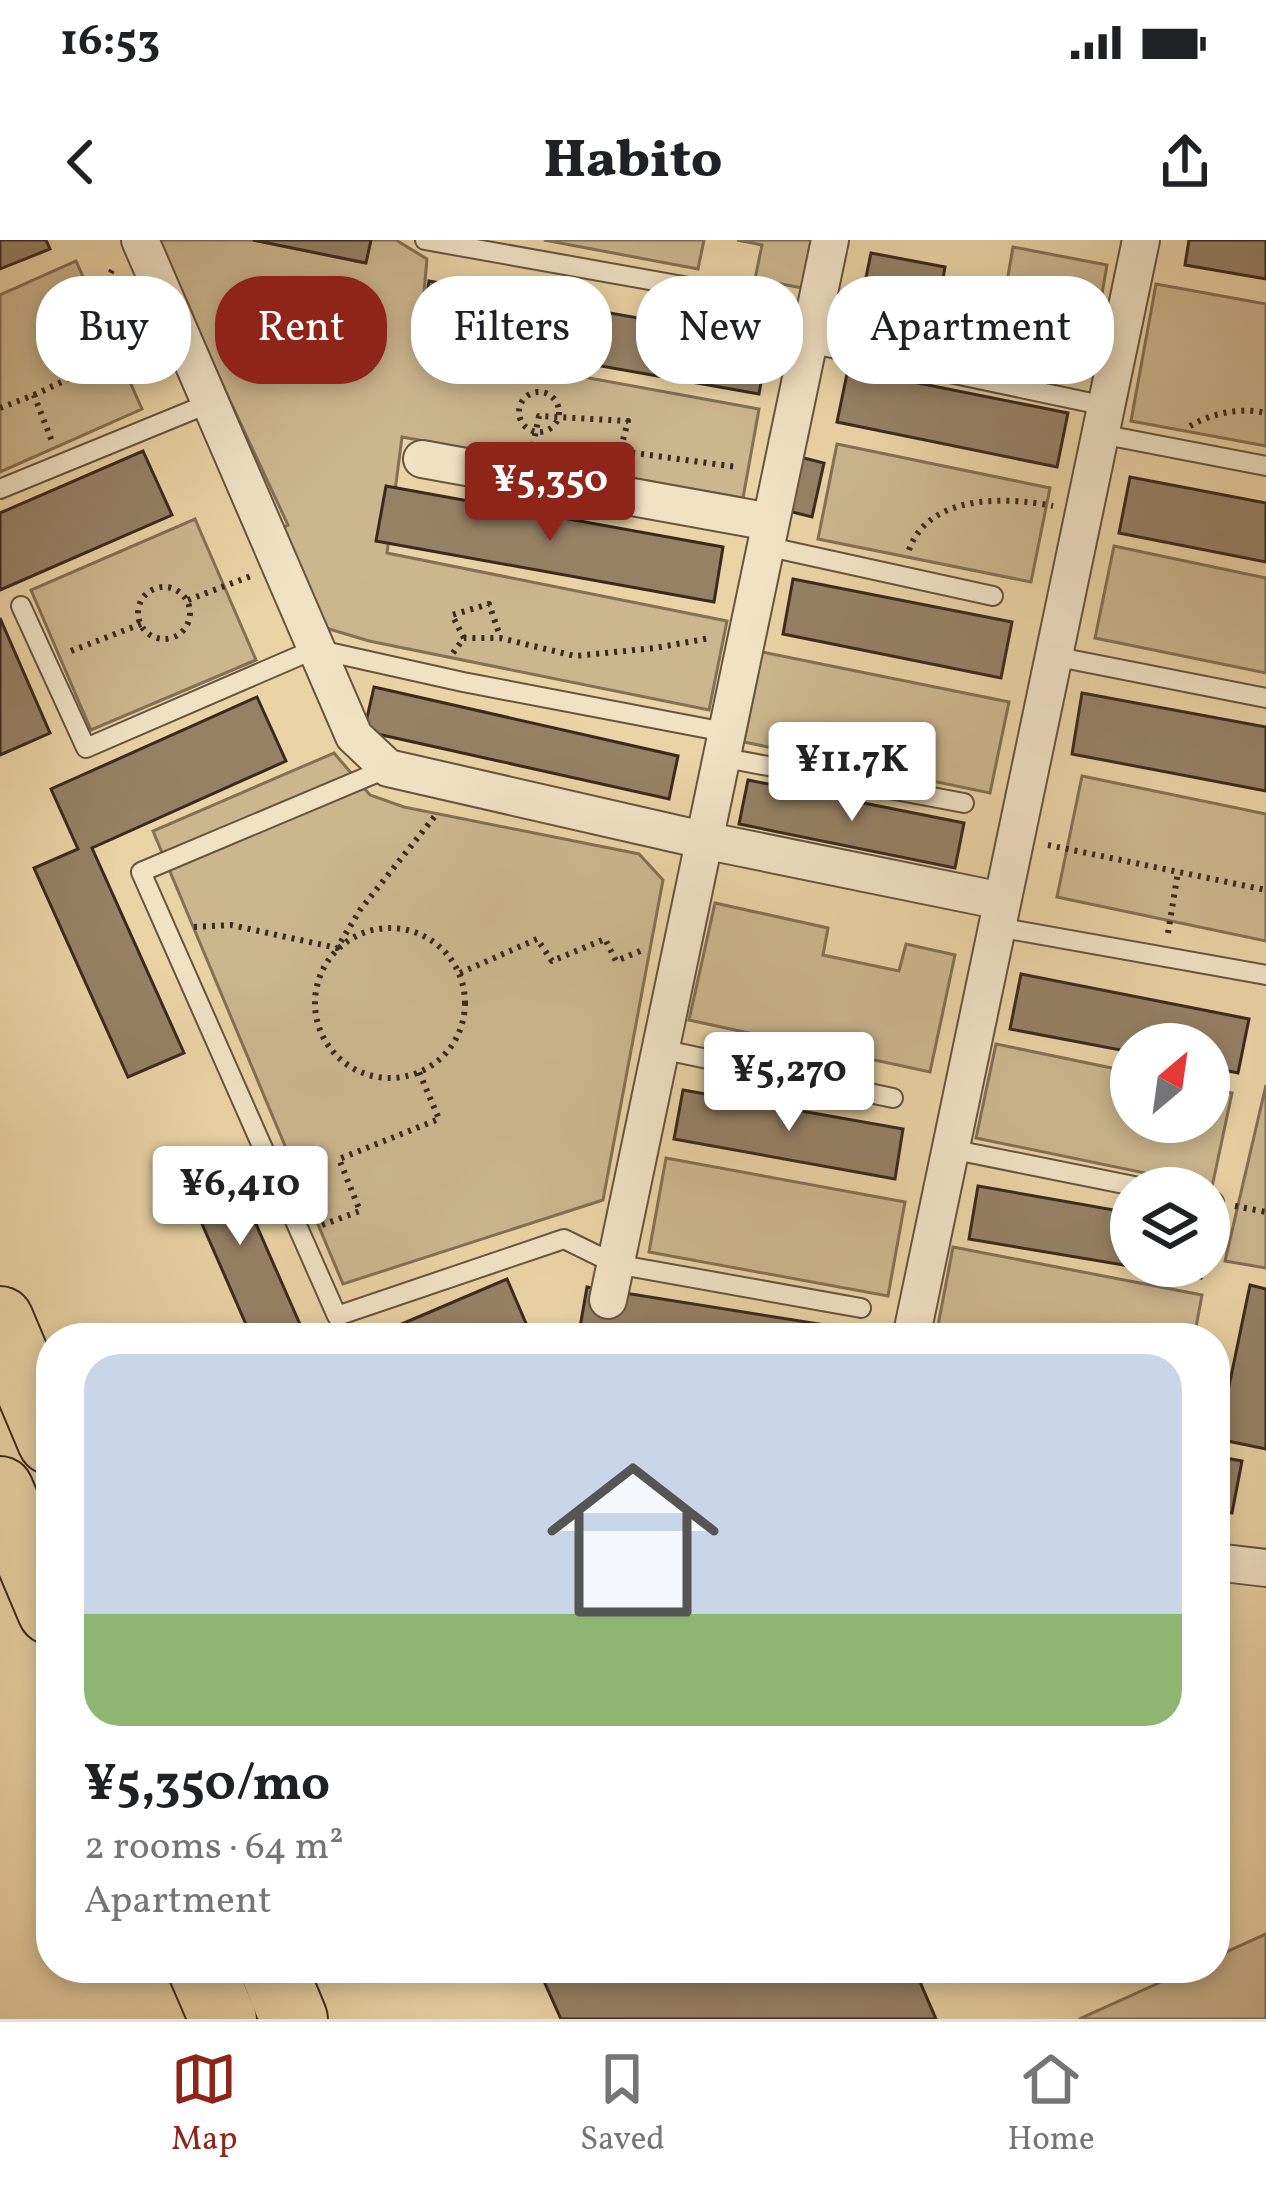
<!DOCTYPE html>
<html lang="en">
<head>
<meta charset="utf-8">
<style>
	body { margin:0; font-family:Vollkorn,serif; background:#f6f6f6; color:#202124; height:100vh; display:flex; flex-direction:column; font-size:45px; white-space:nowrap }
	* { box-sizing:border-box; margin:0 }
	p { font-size:39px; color:#757577 }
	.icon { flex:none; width:66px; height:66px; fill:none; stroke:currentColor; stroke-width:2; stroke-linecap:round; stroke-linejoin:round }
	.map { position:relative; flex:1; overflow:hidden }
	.sheet { position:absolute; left:36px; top:1083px; width:1194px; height:660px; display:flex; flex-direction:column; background:#fff; border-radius:48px; box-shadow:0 6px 18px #0003 }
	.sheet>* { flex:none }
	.top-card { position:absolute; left:36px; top:36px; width:1194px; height:108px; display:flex; gap:24px }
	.needle { width:78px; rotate:29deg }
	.buttons { position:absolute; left:1110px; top:783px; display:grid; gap:24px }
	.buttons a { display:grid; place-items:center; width:120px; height:120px; border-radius:50%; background:#fff; box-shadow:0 6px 18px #0003; font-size:60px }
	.price { position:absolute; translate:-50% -102px; padding:0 27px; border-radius:12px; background:#fff; color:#222; font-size:39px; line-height:78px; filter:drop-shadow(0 3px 6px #0008) }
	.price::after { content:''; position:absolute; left:50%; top:72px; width:36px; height:27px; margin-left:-18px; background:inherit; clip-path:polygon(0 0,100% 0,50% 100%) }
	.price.on { background:#8f2418; color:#fff }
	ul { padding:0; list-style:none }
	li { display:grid; align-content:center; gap:24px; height:636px; padding:0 48px }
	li+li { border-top:3px solid #e0e0e0 }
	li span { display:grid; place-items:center; height:372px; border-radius:36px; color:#555 }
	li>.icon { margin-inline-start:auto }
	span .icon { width:216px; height:216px; fill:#fffc; stroke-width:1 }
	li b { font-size:51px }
	.pill { padding:0 42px; border-radius:48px; background:#fff; box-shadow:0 6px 18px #0003; font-size:42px; line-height:108px }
	.pill.on { background:#8f2418; color:#fff }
	.status { display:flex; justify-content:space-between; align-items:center; height:84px; padding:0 60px; background:#fff; direction:ltr }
	.status svg { height:33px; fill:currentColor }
	header { display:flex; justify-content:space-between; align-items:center; height:156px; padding:0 48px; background:#fff; font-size:54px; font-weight:800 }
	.tab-bar { display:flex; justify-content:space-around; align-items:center; height:168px; border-top:3px solid #e0e0e0; background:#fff; font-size:33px; color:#757577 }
	.tab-bar a { display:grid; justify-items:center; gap:6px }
	.tab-bar .on { color:#8f2418 }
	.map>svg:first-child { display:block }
</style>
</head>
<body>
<div class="status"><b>16:53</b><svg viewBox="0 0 49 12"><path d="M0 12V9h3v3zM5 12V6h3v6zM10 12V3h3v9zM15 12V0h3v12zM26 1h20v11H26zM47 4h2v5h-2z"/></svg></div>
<header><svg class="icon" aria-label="back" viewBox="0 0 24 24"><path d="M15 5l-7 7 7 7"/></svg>Habito<svg class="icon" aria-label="share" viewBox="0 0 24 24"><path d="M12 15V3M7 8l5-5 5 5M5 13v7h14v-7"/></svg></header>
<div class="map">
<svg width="1266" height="1779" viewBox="0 0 1266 1779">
	<rect width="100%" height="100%" fill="#ead3a5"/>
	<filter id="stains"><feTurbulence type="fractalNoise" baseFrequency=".00167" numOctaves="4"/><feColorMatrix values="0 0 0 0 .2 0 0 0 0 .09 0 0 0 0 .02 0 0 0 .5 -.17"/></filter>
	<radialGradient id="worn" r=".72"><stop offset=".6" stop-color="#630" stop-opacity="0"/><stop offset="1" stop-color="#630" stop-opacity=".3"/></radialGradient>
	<g fill="#ccb68e" stroke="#847056" stroke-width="3">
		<polygon points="155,0 253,0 365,23 371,0 396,0 427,19 419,107 759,169 743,258 402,197 387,313 727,381 709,470 369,401 319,386 277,291 288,285"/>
		<polygon points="544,0 704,0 698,29"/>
		<polygon points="737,0 811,0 802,48 755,39 762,5"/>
		<polygon points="1013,7 1107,25 1089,128 995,111"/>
		<polygon points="76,21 142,169 0,232 0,55"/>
		<polygon points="1156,44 1266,64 1266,206 1131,181"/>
		<polygon points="837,204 1050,248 1031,342 818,299"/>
		<polygon points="195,279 256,420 91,490 31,350"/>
		<polygon points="1114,306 1266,338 1266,433 1095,398"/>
		<polygon points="762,412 1009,462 990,553 744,502"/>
		<polygon points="334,513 370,555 404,567 639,614 663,640 603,960 343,1044 153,591"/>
		<polygon points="1082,536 1266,574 1266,701 1057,657"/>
		<polygon points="715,663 828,688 823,715 899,731 906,704 955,715 930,832 689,780"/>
		<polygon points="996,804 1131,832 1131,882 1209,882 1209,848 1232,853 1212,947 976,898"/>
		<polygon points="1266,845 1266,1028 1225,1021"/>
		<polygon points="666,918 905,962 888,1056 649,1012"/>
		<polygon points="953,1007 1202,1055 1194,1098 936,1096"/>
		<polygon points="1266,1694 1266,1779 1079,1779 1192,1728 1215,1728 1215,1717"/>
	</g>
	<g fill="#968165" stroke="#3b291f" stroke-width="3">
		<polygon points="0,0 46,0 50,9 0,29"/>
		<polygon points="253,0 371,0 366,23"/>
		<polygon points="1189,0 1266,0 1266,39 1185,25"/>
		<polygon points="871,13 945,27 936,76 861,62"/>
		<polygon points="429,41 768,101 759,154 420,94"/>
		<polygon points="848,129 1068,173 1057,227 837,182"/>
		<polygon points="143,211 172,275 0,350 0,273"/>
		<polygon points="800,217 824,223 812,277 788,271"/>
		<polygon points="1130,237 1266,263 1266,322 1119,293"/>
		<polygon points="386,246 723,307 714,362 376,301"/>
		<polygon points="793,339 1012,382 1001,438 783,394"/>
		<polygon points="0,378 50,493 0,515"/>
		<polygon points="374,447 678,516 669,559 364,491"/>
		<polygon points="1082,453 1266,487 1266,551 1072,514"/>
		<polygon points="257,457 286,521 92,608 184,813 128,837 34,628 78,609 51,549"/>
		<polygon points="748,540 964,583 955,628 739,584"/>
		<polygon points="1021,734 1249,779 1238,833 1209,827 1209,804 1131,804 1131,812 1010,789"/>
		<polygon points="683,850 903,889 895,939 674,899"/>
		<polygon points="223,909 306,1098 252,1098 178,929"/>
		<polygon points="978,946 1131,973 1131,1026 1203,1026 1201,1038 969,999"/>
		<polygon points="507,1039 531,1095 524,1098 369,1098"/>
		<polygon points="1250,1045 1266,1049 1266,1209 1218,1199"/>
		<polygon points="587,1047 863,1091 862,1098 608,1098 579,1093"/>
		<polygon points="1215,1216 1242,1221 1232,1273 1215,1270"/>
		<polygon points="538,1728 645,1728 651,1741 680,1728 914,1728 936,1779 561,1779"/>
	</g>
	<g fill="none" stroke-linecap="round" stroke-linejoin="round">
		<g stroke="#675440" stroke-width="22">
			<g id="lane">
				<polyline points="425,0 728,54"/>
				<polyline points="808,103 1106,166"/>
				<polyline points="1100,194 1266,226"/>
				<polyline points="0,249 210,163"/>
				<polyline points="765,306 993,356"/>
				<polyline points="21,366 86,508 315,409 463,442 725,492"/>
				<polyline points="1053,416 1266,458"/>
				<polyline points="720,517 964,563"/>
				<polyline points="388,528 141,632 337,1076 564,999 615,1024 861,1068"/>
				<polyline points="997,687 1266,735"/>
				<polyline points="660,809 893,858"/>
				<polyline points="950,909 1144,948"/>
				<polyline points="1209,961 1214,962"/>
			</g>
		</g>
		<g stroke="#675440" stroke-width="40">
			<g id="street">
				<polyline points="140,0 354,496 388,528 703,600 1002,661"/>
				<polyline points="422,219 770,282"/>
				<polyline points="608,1060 830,0"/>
				<polyline points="911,1098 1141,0"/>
				<polyline points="1215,1322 1266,1328"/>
			</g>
		</g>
		<g stroke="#3b291f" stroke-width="70">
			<g id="highway">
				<polyline points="0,1080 51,1201"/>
				<polyline points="0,1250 51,1371"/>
				<polyline points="201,1728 223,1779"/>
				<polyline points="273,1728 294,1779"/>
			</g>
		</g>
		<g stroke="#3b291f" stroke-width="6" stroke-dasharray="3 6" stroke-linecap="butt">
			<polyline points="749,59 783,68"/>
			<circle cx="539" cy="172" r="20"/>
			<polyline points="34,155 85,131 82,84 115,25"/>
			<polyline points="0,168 34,155 53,204"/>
			<path d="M1190,186c22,-13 51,-19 76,-13"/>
			<polyline points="533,205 539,176 628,181 620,211 737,227"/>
			<path d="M909,310c19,-55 95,-54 144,-44"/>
			<circle cx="164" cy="373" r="26"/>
			<polyline points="188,360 251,336"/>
			<polyline points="464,398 452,375 489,364 500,396"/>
			<polyline points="71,411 141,384"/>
			<polyline points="453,413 464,398 500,398 575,416 655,408 710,398"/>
			<polyline points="1048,605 1266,650"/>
			<polyline points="194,687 231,685 337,708 360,670 435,576"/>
			<circle cx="390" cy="763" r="75"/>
			<polyline points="1168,693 1178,632"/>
			<polyline points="460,733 537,699 552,721 605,699 616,721 645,709"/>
			<polyline points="1235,966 1266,972"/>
			<polyline points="322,985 360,971 339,919 439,879 419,832"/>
		</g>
		<use href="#lane" stroke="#f1e2c4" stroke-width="18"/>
		<use href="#street" stroke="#f1e2c4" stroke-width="36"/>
		<use href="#highway" stroke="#ead3a5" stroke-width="66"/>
	</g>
	<rect width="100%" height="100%" filter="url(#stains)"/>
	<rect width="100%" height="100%" fill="url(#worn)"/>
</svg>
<div class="buttons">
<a><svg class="needle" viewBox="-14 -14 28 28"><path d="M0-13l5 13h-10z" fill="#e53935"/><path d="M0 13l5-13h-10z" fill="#757577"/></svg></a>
<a><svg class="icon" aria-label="layers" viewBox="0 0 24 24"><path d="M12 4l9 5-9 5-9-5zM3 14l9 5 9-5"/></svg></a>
</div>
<b class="price on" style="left:550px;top:304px">¥5,350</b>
<b class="price" style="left:852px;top:584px">¥11.7K</b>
<b class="price" style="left:789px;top:894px">¥5,270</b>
<b class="price" style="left:240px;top:1008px">¥6,410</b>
<div class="top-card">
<a class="pill">Buy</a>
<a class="pill on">Rent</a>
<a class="pill">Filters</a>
<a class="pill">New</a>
<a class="pill">Apartment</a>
</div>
<section class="sheet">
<ul>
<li><span style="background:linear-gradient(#c9d6e8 70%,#8fb573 0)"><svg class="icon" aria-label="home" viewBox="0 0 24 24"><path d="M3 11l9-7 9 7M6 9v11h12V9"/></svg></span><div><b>¥5,350/mo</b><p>2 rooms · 64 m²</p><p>Apartment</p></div></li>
</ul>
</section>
</div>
<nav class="tab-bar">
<a class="on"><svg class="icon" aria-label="map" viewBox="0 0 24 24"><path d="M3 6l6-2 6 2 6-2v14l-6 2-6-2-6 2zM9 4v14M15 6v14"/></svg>Map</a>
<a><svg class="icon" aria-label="saved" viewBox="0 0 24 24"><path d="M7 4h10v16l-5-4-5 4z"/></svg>Saved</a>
<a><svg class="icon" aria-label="home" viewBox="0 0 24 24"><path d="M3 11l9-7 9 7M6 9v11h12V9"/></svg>Home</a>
</nav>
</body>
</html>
